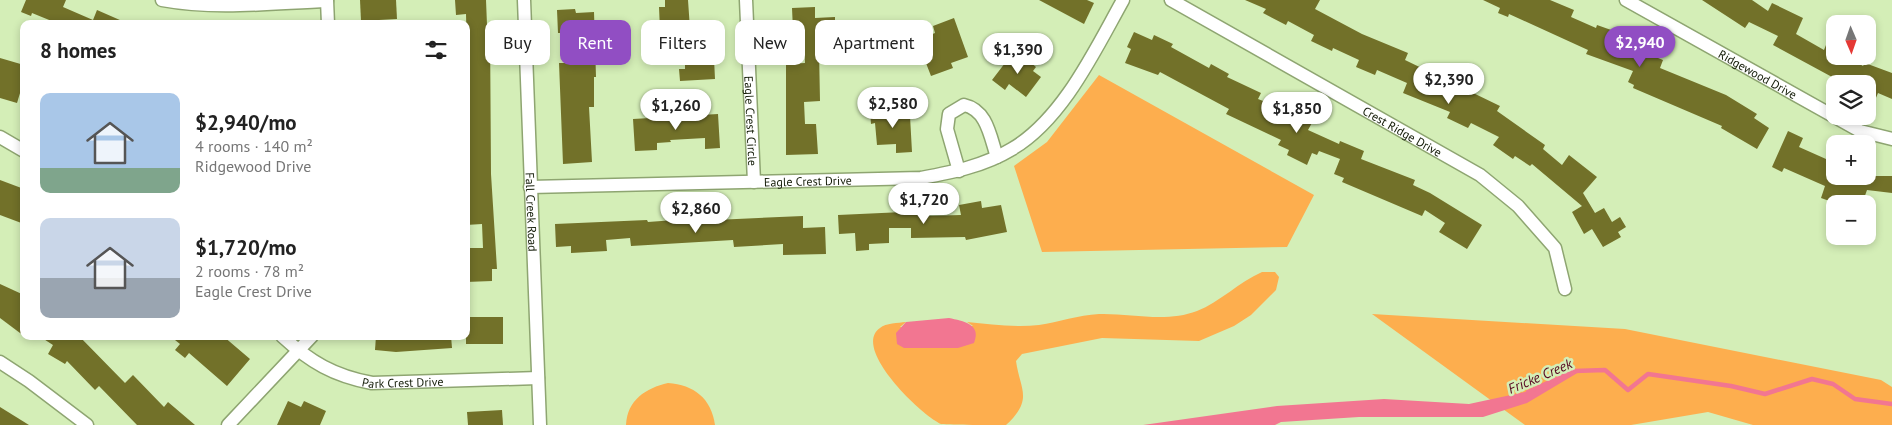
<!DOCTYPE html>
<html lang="en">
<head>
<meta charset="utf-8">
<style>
	body { margin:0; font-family:"PT Sans",sans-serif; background:#f2f2f2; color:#222; height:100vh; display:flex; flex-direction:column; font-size:19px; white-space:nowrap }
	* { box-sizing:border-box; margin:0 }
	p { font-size:16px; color:#767676 }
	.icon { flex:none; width:28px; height:28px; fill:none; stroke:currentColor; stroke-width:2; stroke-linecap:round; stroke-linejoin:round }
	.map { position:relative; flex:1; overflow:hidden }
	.details { position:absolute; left:20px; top:20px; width:450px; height:320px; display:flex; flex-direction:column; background:#fff; border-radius:10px; box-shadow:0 2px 8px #0003 }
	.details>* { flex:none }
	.banner { position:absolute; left:485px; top:20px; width:475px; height:45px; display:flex; gap:10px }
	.needle { width:32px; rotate:178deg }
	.controls { position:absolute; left:1826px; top:15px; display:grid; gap:10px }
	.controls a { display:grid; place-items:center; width:50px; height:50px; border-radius:10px; background:#fff; box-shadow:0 2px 8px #0003; font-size:25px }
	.price { position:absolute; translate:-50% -42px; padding:0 11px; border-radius:18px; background:#fff; color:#222; font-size:16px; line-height:32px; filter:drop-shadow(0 1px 2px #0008) }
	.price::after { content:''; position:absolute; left:50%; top:30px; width:15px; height:11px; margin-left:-8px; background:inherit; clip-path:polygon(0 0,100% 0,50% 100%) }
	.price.on { background:#914ec3; color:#fff }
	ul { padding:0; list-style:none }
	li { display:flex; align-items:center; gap:15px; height:125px; padding:0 20px }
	li span { display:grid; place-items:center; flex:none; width:140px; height:100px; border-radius:10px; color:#555 }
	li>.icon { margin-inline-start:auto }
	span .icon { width:60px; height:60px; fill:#fffc; stroke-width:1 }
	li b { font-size:21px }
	h2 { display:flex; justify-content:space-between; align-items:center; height:60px; padding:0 20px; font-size:21px }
	.tag { padding:0 18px; border-radius:10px; background:#fff; box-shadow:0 2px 8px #0003; font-size:18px; line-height:45px }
	.tag.on { background:#914ec3; color:#fff }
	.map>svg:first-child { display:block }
</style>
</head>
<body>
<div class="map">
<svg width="1892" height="425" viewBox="0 0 1892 425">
	<rect width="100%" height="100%" fill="#d4eeb7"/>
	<g fill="#fdae4e">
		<polygon points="1099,75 1314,195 1287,247 1042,252 1014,166 1047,142"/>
		<path d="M1262,272h13l4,5 -3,13 -25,25 -17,11 -35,15 -97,-3 -80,16 -6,7c4,29 18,38 -10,64 -14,0 -54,0 -65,-1 -20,-9 -90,-76 -61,-96 6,-5 18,-5 26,-6l-6,5 73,-1 -6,-4c23,2 48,6 72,3 20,-3 39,-10 60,-11 31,-1 67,9 98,-3 23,-9 42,-29 65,-39z"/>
		<polygon points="1372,314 1625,329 1881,380 1892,387 1892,425 1753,425 1708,412 1631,425 1525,425"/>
		<path d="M668,383c26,2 43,15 47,42h-89c1,-25 20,-37 42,-42z"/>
	</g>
	<g fill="#f27691">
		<path d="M949,318c14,3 33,6 25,25l-16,5h-54l-7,-4 -1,-11 10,-11z"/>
		<polygon points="1584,369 1527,403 1483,417 1359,417 1281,422 1275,425 1143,425 1277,406 1384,399 1469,404 1534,390"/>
	</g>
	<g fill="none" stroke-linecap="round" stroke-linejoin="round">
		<polyline stroke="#f27691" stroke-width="4.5" points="1528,392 1574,371 1605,370 1628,390 1648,374 1731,386 1765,394 1812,379 1833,384 1855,399 1892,404"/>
	</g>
	<g fill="#727129">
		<polygon points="26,0 66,0 63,7 93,20 97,10 129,24 59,24 32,13 31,16 21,12"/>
		<polygon points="360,0 396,0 397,19 361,21"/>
		<polygon points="455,0 486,0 487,25 490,25 491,174 497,269 492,269 492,281 466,282 466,248 483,248 482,224 466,225 466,139 469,139 466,14 456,15"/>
		<polygon points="665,0 688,0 690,29 660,30 659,7 665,7"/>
		<polygon points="1039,0 1087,0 1094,3 1084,24"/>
		<polygon points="1245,0 1320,0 1315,9 1362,34 1408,53 1405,60 1500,106 1497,111 1545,145 1543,149 1562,165 1569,155 1597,177 1583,193 1595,213 1604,208 1612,222 1620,217 1626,227 1618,232 1621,237 1603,247 1592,229 1584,234 1572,212 1582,206 1532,164 1530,166 1515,156 1513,159 1493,145 1499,137 1471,123 1468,128 1447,118 1450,112 1403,93 1407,83 1377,70 1375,75 1356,67 1359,60 1333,48 1332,51 1311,41 1314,35 1288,21 1286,25 1263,13 1266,9"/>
		<polygon points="1483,0 1550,0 1574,10 1571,17 1596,28 1597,25 1614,31 1611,39 1663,60 1660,68 1726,95 1757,114 1754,118 1769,128 1757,149 1721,128 1722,126 1633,88 1634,85 1628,82 1633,71 1586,54 1588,50 1509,14 1508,17 1498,13 1500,8"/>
		<polygon points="1702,0 1752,0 1768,11 1772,3 1803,18 1796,34 1824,50 1826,45 1835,50 1835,56 1846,56 1863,66 1865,63 1892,73 1892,99 1878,93 1868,117 1868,84 1845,84 1773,45 1778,36 1749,22 1745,28"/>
		<polygon points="815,7 815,18 835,17 835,27 830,28 832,49 819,50 820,101 804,102 805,124 816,124 818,154 786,155 786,64 805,63 804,39 800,40 800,29 793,30 792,8"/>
		<polygon points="575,9 576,13 594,12 596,77 594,77 594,107 589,107 592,162 563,164 559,63 566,63 565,33 558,33 557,10"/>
		<polygon points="954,18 968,57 951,63 953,68 931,76 924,58 931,55 925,37 935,33 933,26"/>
		<polygon points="1134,32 1152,40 1154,35 1173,44 1171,47 1209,68 1211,64 1229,74 1227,77 1261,93 1258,99 1313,121 1308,130 1339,144 1340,141 1364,151 1361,159 1415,180 1413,185 1430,193 1482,225 1467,249 1439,232 1445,223 1425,210 1422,216 1342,182 1344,178 1334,174 1340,159 1319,151 1317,155 1312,153 1307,165 1287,155 1289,150 1278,145 1281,140 1226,114 1229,109 1160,72 1158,75 1125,63 1131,49 1127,47"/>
		<polygon points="713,38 715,79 680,81 679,69 685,69 685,61 691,61 689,40"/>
		<polygon points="1015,50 1036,67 1033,71 1041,77 1026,97 1009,84 1005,90 992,80"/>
		<polygon points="0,58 24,65 24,80 17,103 0,98"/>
		<polygon points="905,109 905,117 910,116 912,152 896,153 896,144 877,145 875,123 871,124 870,111"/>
		<polygon points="718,114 720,148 705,149 705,138 670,140 671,142 657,143 657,150 635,151 633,119"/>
		<polygon points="1788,131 1803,138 1799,147 1835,163 1835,176 1892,176 1892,193 1867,190 1862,204 1851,200 1850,204 1838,204 1821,198 1825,186 1784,168 1782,172 1772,167"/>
		<polygon points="0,180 24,189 24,224 0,215"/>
		<polygon points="981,201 982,208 1001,205 1007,232 966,240 965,237 911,238 911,228 889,228 889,243 869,244 869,250 856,251 855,233 839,234 838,215 925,211 925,216 961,215 959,205"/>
		<polygon points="803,216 803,228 825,227 826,254 783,255 783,244 734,247 733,240 631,246 630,238 606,240 607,251 571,253 571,246 556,247 555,224 647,220 648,222 715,217 715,220"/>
		<polygon points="0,284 24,295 24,336 0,318"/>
		<rect x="466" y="317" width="37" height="27"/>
		<polygon points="39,336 79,336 125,383 133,375 164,407 168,402 195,425 137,425 99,386 95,390 67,361 65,364 48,354 53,345"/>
		<polygon points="170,336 223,336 250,359 227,386 189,353 185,358 175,350 180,344"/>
		<polygon points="376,336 451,336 452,348 396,352 375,350"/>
		<polygon points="288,401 301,407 304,401 326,411 320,425 277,425"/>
		<polygon points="0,407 29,425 0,425"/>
		<polygon points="502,410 503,425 468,425 467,412"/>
	</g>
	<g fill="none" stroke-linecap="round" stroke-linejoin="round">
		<g stroke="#8ea571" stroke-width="15">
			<g id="street">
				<path d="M162,0c54,10 111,3 165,1"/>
				<polyline points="327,0 328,24"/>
				<path id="s1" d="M524,0l16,425"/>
				<path id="s2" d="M746,0l8,182"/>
				<path id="s3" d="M1171,0l309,175 38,31 37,42 10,41"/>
				<path id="s4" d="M1626,0l234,131 32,8"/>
				<polyline points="0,137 24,151"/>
				<path d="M959,171l-12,-42 2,-15 15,-9c23,5 26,31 33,52"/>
				<path id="s5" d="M530,187l391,-9c32,-6 63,-12 91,-29 51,-30 83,-99 111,-149"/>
				<path id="s6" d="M282,336c28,26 52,40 90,47l166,-5"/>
				<polyline points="0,362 29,381 87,425"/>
				<polyline points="228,425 312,336"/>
			</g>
		</g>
		<use href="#street" stroke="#fff" stroke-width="12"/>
	</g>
	<g text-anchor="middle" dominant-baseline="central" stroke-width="5" stroke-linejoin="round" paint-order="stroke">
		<g font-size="12" fill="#131b07" stroke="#d4eeb7">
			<text stroke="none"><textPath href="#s4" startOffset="151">Ridgewood Drive</textPath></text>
			<text stroke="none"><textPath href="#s2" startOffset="121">Eagle Crest Circle</textPath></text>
			<text stroke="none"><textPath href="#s3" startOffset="266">Crest Ridge Drive</textPath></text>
			<text stroke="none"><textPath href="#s5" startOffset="278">Eagle Crest Drive</textPath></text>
			<text stroke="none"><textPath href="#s1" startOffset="212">Fall Creek Road</textPath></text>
			<text stroke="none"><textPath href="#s6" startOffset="134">Park Crest Drive</textPath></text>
		</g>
		<g font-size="14" font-style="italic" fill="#570722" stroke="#d4eeb7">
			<text transform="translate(1540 376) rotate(-23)">Fricke Creek</text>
		</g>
	</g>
</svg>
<div class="controls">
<a><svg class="needle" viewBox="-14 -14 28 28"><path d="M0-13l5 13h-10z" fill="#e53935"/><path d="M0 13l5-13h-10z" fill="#767676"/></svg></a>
<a><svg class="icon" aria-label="layers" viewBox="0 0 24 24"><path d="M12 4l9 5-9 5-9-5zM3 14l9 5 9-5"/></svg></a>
<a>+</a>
<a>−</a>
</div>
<b class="price on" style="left:1640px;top:68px">$2,940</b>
<b class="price" style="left:1018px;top:75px">$1,390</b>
<b class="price" style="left:1449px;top:105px">$2,390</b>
<b class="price" style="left:893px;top:129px">$2,580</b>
<b class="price" style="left:676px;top:131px">$1,260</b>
<b class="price" style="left:1297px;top:134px">$1,850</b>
<b class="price" style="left:924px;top:225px">$1,720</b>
<b class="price" style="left:696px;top:234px">$2,860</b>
<div class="banner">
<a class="tag">Buy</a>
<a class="tag on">Rent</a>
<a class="tag">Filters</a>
<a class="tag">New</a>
<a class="tag">Apartment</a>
</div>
<section class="details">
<h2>8 homes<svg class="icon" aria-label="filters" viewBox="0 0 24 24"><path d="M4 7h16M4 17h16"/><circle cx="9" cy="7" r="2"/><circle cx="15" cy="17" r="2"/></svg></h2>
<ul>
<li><span style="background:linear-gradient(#a9c7e8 75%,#7fa58c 0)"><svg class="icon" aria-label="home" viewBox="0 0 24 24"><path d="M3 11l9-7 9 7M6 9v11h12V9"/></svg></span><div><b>$2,940/mo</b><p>4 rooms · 140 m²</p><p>Ridgewood Drive</p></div></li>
<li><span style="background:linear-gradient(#c9d6e8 60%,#9aa5b1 0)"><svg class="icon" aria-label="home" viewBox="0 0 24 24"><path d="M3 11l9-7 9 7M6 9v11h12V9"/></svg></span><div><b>$1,720/mo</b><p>2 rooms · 78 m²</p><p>Eagle Crest Drive</p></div></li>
</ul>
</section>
</div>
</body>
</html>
